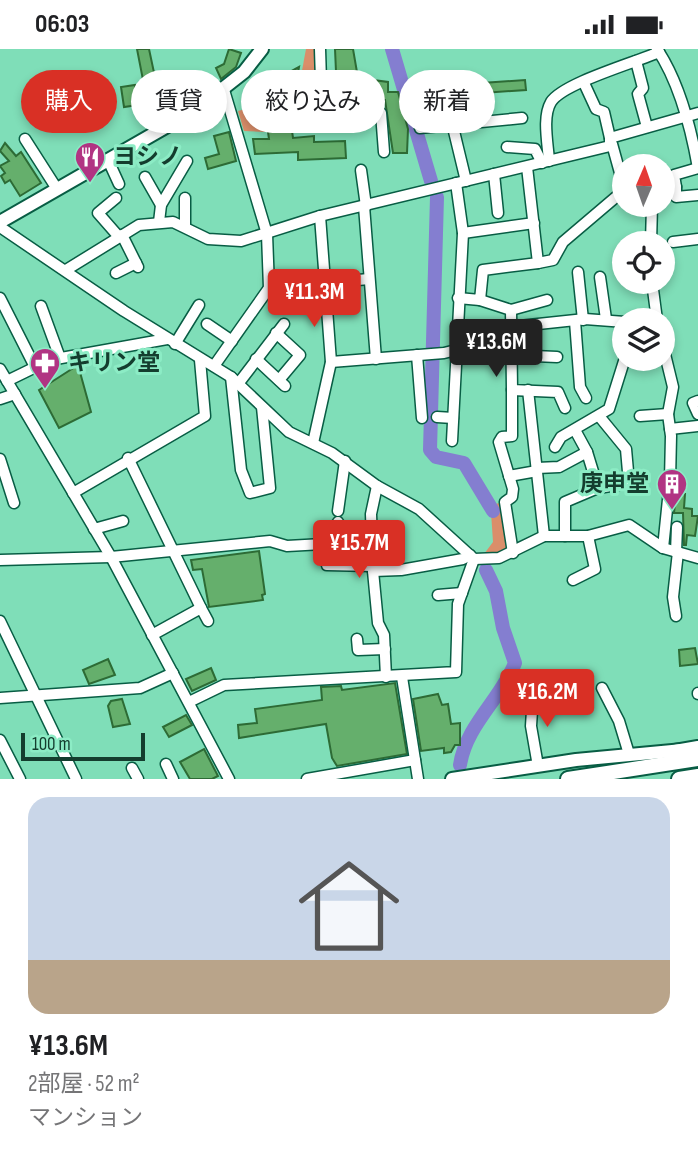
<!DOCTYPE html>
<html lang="ja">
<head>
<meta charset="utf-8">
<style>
	body { margin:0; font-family:"Sofia Sans Condensed","Noto Sans JP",sans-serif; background:#f6f6f6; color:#202124; height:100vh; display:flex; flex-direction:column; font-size:26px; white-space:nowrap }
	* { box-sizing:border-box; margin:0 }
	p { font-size:23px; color:#757577 }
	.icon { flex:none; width:38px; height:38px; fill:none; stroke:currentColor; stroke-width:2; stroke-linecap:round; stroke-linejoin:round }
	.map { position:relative; height:730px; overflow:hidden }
	.panel { display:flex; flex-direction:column; background:#fff; flex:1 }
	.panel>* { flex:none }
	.top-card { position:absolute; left:21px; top:21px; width:656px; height:63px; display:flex; gap:14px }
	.needle { width:46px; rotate:2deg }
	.controls { position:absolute; left:612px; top:105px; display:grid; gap:14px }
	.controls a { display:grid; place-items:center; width:63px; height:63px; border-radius:50%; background:#fff; box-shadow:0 4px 10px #0003; font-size:35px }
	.scale { position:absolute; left:21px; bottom:18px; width:124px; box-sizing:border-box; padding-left:7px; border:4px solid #143d2e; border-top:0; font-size:19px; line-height:24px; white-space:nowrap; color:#143d2e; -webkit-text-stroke:5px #8cecc5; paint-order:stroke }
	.price { position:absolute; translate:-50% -60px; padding:0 16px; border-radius:7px; background:#d93025; color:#fff; font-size:23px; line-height:46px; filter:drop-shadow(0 2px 4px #0008) }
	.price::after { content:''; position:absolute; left:50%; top:42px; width:21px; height:16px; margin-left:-10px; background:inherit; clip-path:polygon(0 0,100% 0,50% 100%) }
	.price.current { background:#222; color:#fff }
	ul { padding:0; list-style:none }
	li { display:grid; align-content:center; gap:14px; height:371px; padding:0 28px }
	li+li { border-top:2px solid #e0e0e0 }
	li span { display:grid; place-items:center; height:217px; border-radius:21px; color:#555 }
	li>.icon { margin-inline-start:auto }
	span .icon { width:126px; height:126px; fill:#fffc; stroke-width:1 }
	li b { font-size:30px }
	.pill { padding:0 24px; border-radius:32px; background:#fff; box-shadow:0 4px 10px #0003; font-size:24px; line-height:63px }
	.pill.current { background:#d93025; color:#fff }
	.status { display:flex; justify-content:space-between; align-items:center; height:49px; padding:0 35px; background:#fff; direction:ltr }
	.status svg { height:19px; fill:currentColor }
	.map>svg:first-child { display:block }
</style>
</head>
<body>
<div class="status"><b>06:03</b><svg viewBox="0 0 49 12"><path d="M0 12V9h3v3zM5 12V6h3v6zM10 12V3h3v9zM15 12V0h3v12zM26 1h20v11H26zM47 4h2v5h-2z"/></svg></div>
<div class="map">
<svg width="698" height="730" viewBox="0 0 698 730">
	<rect width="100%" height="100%" fill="#7fdeb8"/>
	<g fill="#da8e6a">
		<polygon points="306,0 317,0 328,53 296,54"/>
		<polygon points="247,45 255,45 256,66 264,66 265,83 244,82 238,62 249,59"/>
		<polygon points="500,454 509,499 507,502 484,505 493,493 491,463 495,462 495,455"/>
	</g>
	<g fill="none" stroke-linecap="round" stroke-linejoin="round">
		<g stroke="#847ed0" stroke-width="14">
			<polyline points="392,0 431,132"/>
			<polyline points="437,148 430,401 436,408 464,414 493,462"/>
			<path d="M460,716c6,-40 41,-66 55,-102l-12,-35 -7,-37 -10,-21"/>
		</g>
	</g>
	<g fill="#65af6c" stroke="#2d6b35" stroke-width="2">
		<polygon points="137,0 149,0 156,33 144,36"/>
		<polygon points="229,0 241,4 236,18 221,30 216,19 224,15"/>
		<polygon points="335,0 353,0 358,29 388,33 388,43 398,43 408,80 407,104 393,104 385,51 340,52 337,45"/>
		<polygon points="299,18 290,68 293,89 314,87 314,93 345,92 346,109 298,111 298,103 255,105 253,90 269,90 267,76 261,76 257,36 285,34 288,24"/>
		<polygon points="525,31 526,41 483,44 482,34"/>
		<polygon points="135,36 138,56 124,58 121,38"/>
		<polygon points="229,83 236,112 208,120 205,109 219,105 214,87"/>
		<polygon points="5,94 16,107 21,103 41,134 20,147 10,131 5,134 1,127 5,124 0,117 9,112 0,102"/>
		<polygon points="78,316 91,363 59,379 39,341"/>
		<polygon points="676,445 685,445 684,459 692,460 692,467 698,467 695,487 687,486 686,496 684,496 683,464 674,464"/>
		<polygon points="259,502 265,545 262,546 263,551 209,558 202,520 193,521 191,511"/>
		<polygon points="695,599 698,615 680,617 679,601"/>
		<polygon points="108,610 115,626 89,635 83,621"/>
		<polygon points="211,619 216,631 192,642 186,630"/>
		<polygon points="395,634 407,705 337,717 332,709 326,675 239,689 238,676 257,674 255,660 322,651 321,638 341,637 342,641"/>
		<polygon points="438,645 442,656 448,655 451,675 460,674 460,696 455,696 451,703 444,704 444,699 421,702 413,650"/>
		<polygon points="122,650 130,675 113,678 108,657 111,652"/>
		<polygon points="186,666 192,676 169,688 163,678"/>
		<polygon points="204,700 218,727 212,730 190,730 180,713"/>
	</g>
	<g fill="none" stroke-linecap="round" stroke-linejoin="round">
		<g stroke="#085d44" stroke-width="13">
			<g id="minor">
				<polyline points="320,0 321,32 339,65 381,64 384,103"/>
				<path d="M657,0c22,33 34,79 41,119"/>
				<polyline points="636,12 643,39 638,45 647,78"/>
				<polyline points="584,34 596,60 604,63 610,89"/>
				<polyline points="418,55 414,58 420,79 522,69"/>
				<polyline points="452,74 466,132"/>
				<polyline points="25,90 57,140"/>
				<polyline points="612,95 625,142"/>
				<polyline points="507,98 535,100 542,114"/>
				<polyline points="108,111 119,135"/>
				<path d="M549,112c-1,-17 -7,-44 2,-59 12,-19 86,-40 108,-50"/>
				<polyline points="361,121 366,157"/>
				<polyline points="494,125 498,164"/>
				<polyline points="145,128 161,156"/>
				<polyline points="663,138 676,138 674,126 698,119"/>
				<polyline points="676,138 676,148 698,146"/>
				<polyline points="116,149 98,164 119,188"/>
				<polyline points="364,157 376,310"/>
				<polyline points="159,173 161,156 187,112"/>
				<polyline points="185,177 185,149"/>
				<polyline points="0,178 124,262 231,328 289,383 332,404 377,437 419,460 474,510 499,509 544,487 588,487 629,476 663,499 698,509"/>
				<polyline points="463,184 534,174"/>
				<polyline points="122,186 138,218"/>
				<polyline points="673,193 698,190"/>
				<polyline points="651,194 652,156"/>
				<polyline points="538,214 553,211 563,193 623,142"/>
				<polyline points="66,221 139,176 173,173 208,190 241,192 320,167 610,97 610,89 698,64"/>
				<polyline points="578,223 583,271"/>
				<polyline points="116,224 136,214"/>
				<polyline points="600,228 606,270"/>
				<polyline points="652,233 657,271"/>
				<polyline points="269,239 369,230"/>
				<polyline points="0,249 35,318"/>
				<polyline points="458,249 480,251 483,221 538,214 527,118"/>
				<polyline points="480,251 511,261 512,341 558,343 565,359"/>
				<polyline points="41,257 60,309"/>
				<polyline points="511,261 547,251"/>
				<polyline points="575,272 580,338 586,349"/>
				<polyline points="207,275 232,292"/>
				<polyline points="510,278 585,270 625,273"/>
				<polyline points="276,284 300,306 279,331"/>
				<polyline points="175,295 199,256"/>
				<polyline points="417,306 422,369"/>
				<polyline points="511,306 557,308"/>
				<polyline points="256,310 285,337"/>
				<polyline points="331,313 444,304 476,296 511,299"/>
				<polyline points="214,317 269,239 267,185 224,41"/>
				<polyline points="0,320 111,508 229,730"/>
				<polyline points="231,328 241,421 250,444 270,439 262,358"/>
				<polyline points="7,332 50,311 167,290"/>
				<polyline points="238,335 284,275"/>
				<polyline points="512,341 512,387 502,388 499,393 513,440 512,448 505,453 513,504"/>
				<polyline points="528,341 544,487"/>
				<polyline points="0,350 15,345"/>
				<polyline points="698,352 693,354 698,365"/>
				<polyline points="640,367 668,365"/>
				<polyline points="437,368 453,369"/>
				<polyline points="670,380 698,377"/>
				<polyline points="575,381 587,403 598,439"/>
				<polyline points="452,392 463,184 456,134"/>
				<polyline points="313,394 331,313 320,167"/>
				<polyline points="555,398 561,388 609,360 625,309"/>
				<polyline points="128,409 201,559"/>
				<polyline points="0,410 14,454"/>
				<polyline points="537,419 559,418 587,403"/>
				<polyline points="509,427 537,422"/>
				<polyline points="377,437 371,465 373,522 378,574 384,586 386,628"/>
				<polyline points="73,444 205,367 200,311"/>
				<polyline points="338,462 345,412"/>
				<polyline points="338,473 338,476 345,480 373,484"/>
				<polyline points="94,480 123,472"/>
				<polyline points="565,487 565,453 598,439 629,434 626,400 599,367"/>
				<polyline points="663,499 670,431 671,387 668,365 673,338 663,297"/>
				<polyline points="676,503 677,478"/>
				<polyline points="0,511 111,508 270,492 287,497 323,495 327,516 373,517"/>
				<polyline points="373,522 401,521 463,510 470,506"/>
				<polyline points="573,531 595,520 588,487"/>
				<polyline points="438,546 462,544"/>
				<polyline points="676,567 673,548 678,503"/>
				<polyline points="0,572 76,730"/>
				<polyline points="152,586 201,559 208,572"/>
				<polyline points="357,590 358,601 385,600"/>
				<polyline points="402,628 418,730"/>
				<polyline points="602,639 619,672 629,705"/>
				<polyline points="698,644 698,645"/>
				<polyline points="533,646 531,677 538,717"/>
				<polyline points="0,649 140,639 173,624"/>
				<polyline points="189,653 224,636 456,623 458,555 474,510"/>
				<polyline points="0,691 20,730"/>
				<polyline points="166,715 173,730"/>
				<polyline points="132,719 138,730"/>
				<polyline points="307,730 415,711"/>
			</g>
		</g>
		<g stroke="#085d44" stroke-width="16">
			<g id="major">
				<polyline points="0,173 197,60 244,23 262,0"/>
				<polyline points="675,702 698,698"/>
				<polyline points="452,730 576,711 683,701"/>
			</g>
		</g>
		<g stroke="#085d44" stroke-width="18">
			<g id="highway">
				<polyline points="568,730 698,710"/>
				<polyline points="679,730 698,727"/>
			</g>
		</g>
		<use href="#minor" stroke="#fff" stroke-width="10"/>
		<use href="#major" stroke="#fff" stroke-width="12"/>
		<use href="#highway" stroke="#fff" stroke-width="14"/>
	</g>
	<defs>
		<g id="restaurant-pin" transform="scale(1.575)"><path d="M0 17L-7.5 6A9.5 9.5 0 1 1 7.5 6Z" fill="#b13483" stroke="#8cecc5"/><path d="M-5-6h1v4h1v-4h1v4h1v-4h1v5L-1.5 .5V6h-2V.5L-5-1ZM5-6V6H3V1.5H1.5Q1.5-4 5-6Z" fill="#fff"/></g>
		<g id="pharmacy-pin" transform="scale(1.575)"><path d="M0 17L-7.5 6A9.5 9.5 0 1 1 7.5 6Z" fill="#b13483" stroke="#8cecc5"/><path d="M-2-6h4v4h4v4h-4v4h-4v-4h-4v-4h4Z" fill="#fff"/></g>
		<g id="building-pin" transform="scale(1.575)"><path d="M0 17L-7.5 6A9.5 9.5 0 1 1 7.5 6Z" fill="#b13483" stroke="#8cecc5"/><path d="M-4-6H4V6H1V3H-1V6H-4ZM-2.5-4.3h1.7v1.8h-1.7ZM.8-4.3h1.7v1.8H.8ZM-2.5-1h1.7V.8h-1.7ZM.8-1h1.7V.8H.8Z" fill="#fff"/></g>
	</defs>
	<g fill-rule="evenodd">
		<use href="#restaurant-pin" x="90" y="108"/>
		<use href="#pharmacy-pin" x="45" y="314"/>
		<use href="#building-pin" x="672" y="435"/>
	</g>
	<g text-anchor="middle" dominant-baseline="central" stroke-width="6" stroke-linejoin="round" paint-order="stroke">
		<g font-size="23" font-weight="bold" fill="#143d2e" stroke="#8cecc5" text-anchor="start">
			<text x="113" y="108">ヨシノ</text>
			<text x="68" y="314">キリン堂</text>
			<text x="649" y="435" text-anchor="end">庚申堂</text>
		</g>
	</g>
</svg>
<div class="controls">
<a><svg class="needle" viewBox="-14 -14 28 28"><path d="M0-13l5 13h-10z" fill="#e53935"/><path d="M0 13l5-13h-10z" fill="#757577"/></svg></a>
<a><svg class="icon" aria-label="locate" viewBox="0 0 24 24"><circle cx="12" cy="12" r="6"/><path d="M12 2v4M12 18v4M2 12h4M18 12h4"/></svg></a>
<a><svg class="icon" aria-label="layers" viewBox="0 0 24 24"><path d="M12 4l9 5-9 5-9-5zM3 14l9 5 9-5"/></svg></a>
</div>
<div class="scale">100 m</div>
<b class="price" style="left:314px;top:280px">¥11.3M</b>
<b class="price current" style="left:496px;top:330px">¥13.6M</b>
<b class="price" style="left:359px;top:531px">¥15.7M</b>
<b class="price" style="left:547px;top:680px">¥16.2M</b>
<div class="top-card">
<a class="pill current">購入</a>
<a class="pill">賃貸</a>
<a class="pill">絞り込み</a>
<a class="pill">新着</a>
</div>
</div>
<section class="panel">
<ul>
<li><span style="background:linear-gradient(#c9d6e8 75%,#b9a48a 0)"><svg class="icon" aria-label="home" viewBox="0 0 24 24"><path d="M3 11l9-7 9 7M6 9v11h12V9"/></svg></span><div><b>¥13.6M</b><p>2部屋 · 52 m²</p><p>マンション</p></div></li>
</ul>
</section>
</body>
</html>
